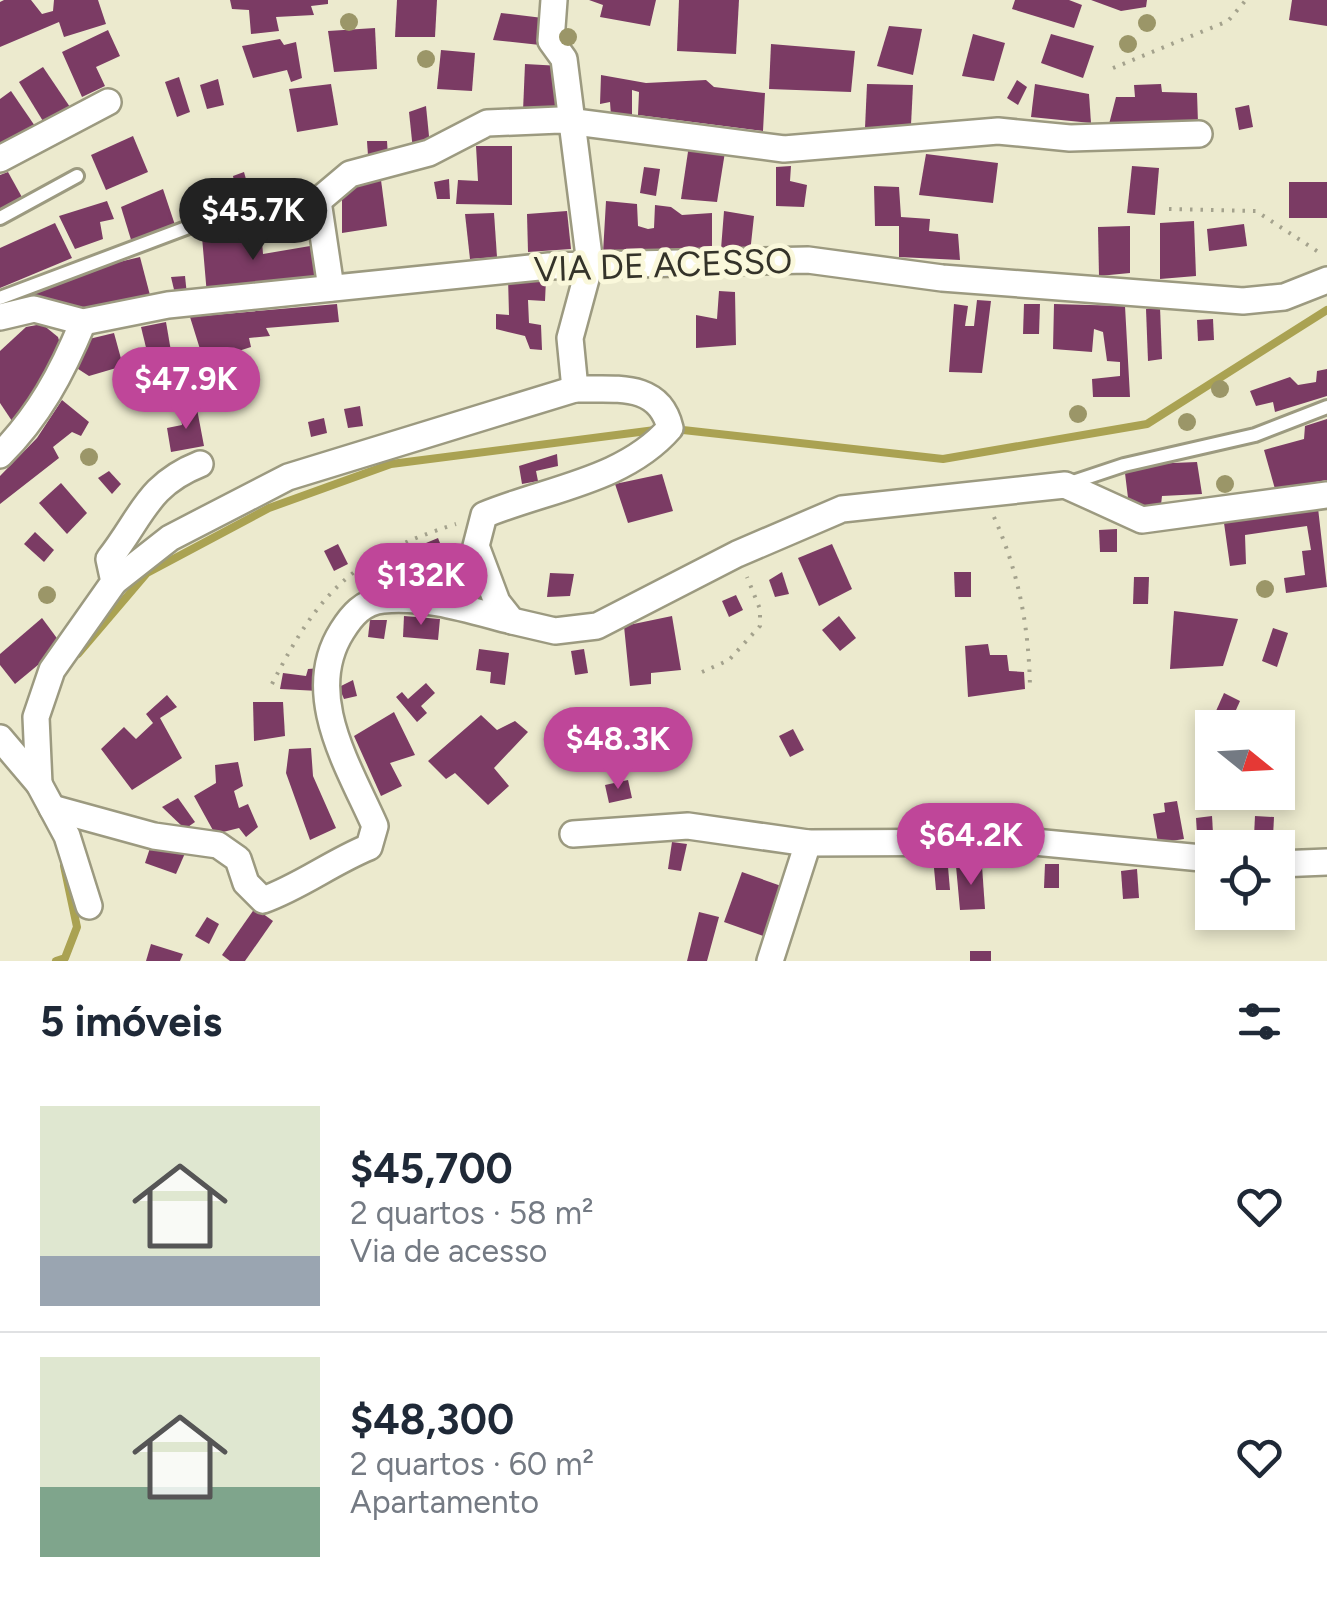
<!DOCTYPE html>
<html lang="pt">
<head>
<meta charset="utf-8">
<style>
	body { margin:0; font-family:Figtree,sans-serif; background:#f6f6f7; color:#1f2937; height:100vh; display:flex; flex-direction:column; font-size:38px; white-space:nowrap }
	* { box-sizing:border-box; margin:0 }
	p { font-size:32px; color:#747a83 }
	.icon { flex:none; width:55px; height:55px; fill:none; stroke:currentColor; stroke-width:2; stroke-linecap:round; stroke-linejoin:round }
	.map { position:relative; height:961px; overflow:hidden }
	.side { display:flex; flex-direction:column; background:#fff; flex:1 }
	.side>* { flex:none }
	.needle { width:65px; rotate:108deg }
	.controls { position:absolute; left:1195px; top:710px; display:grid; gap:20px }
	.controls a { display:grid; place-items:center; width:100px; height:100px; border-radius:0px; background:#fff; box-shadow:0 5px 15px #0003; font-size:50px }
	.price { position:absolute; translate:-50% -85px; padding:0 22px; border-radius:35px; background:#bf4699; color:#fff; font-size:32px; line-height:65px; filter:drop-shadow(0 2px 5px #0008) }
	.price::after { content:''; position:absolute; left:50%; top:60px; width:30px; height:22px; margin-left:-15px; background:inherit; clip-path:polygon(0 0,100% 0,50% 100%) }
	.price.current { background:#222; color:#fff }
	ul { padding:0; list-style:none }
	li { display:flex; align-items:center; gap:30px; height:250px; padding:0 40px }
	li+li { border-top:2px solid #e0e1e3 }
	li span { display:grid; place-items:center; flex:none; width:280px; height:200px; border-radius:0px; color:#555 }
	li>.icon { margin-inline-start:auto }
	span .icon { width:120px; height:120px; fill:#fffc; stroke-width:1 }
	li b { font-size:42px }
	h2 { display:flex; justify-content:space-between; align-items:center; height:120px; padding:0 40px; font-size:42px }
	.map>svg:first-child { display:block }
</style>
</head>
<body>
<div class="map">
<svg width="1327" height="961" viewBox="0 0 1327 961">
	<rect width="100%" height="100%" fill="#eceace"/>
	<g fill="none" stroke-linecap="round" stroke-linejoin="round">
		<g stroke="#aaa252" stroke-width="8">
			<polyline points="674,429 943,459 1147,424 1327,310"/>
			<polyline points="78,654 147,573 269,508 391,464 655,430"/>
			<polyline points="56,961 65,958 77,927 64,866"/>
		</g>
	</g>
	<g fill="#7b3b64">
		<polygon points="4,0 31,0 42,14 53,11 54,0 98,0 106,24 64,37 59,22 0,47 0,2"/>
		<polygon points="230,0 328,0 328,4 311,6 314,15 276,17 279,31 251,34 249,10 232,9"/>
		<polygon points="397,0 437,0 435,37 395,37"/>
		<polygon points="589,0 656,0 650,26 600,17 603,5"/>
		<polygon points="679,0 739,0 736,54 677,51"/>
		<polygon points="1015,0 1069,0 1082,5 1074,28 1012,9"/>
		<polygon points="1091,0 1147,0 1146,7 1121,11"/>
		<polygon points="1292,0 1327,0 1327,26 1289,20"/>
		<polygon points="501,13 543,18 540,45 493,40"/>
		<polygon points="889,26 922,29 913,75 877,66"/>
		<polygon points="375,28 377,69 334,72 328,31"/>
		<polygon points="108,30 120,56 96,67 105,86 82,97 62,52"/>
		<polygon points="973,34 1005,43 994,81 962,76"/>
		<polygon points="1051,34 1094,46 1083,78 1041,63"/>
		<polygon points="280,39 284,45 296,42 302,78 291,82 287,70 253,78 242,46"/>
		<polygon points="771,44 855,51 851,92 769,89"/>
		<polygon points="441,50 475,53 472,91 437,89"/>
		<polygon points="525,64 561,66 560,111 523,111"/>
		<polygon points="43,67 70,107 46,126 19,82"/>
		<polygon points="601,75 646,83 706,80 714,87 765,93 763,131 638,115 639,92 632,90 632,116 611,116 610,102 600,104"/>
		<polygon points="179,77 190,112 177,117 165,82"/>
		<polygon points="218,79 224,105 207,109 200,85"/>
		<polygon points="1017,80 1027,87 1018,105 1007,98"/>
		<polygon points="331,84 338,125 297,132 289,89"/>
		<polygon points="867,84 913,85 911,125 865,128"/>
		<polygon points="1035,84 1089,94 1091,123 1031,117"/>
		<polygon points="1161,84 1162,92 1197,93 1198,123 1166,122 1161,130 1108,128 1116,97 1135,97 1134,85"/>
		<polygon points="11,91 37,129 5,150 0,143 0,99"/>
		<polygon points="1249,105 1253,127 1239,130 1235,108"/>
		<polygon points="426,106 430,146 413,150 409,112"/>
		<polygon points="133,136 148,172 106,190 91,155"/>
		<polygon points="367,141 387,141 388,156 368,156"/>
		<polygon points="689,145 725,152 717,202 681,199"/>
		<polygon points="476,146 512,146 512,205 456,204 458,180 478,181"/>
		<polygon points="926,154 998,163 993,203 919,195"/>
		<polygon points="791,166 790,181 807,185 804,207 776,206 776,167"/>
		<polygon points="1132,166 1159,168 1155,215 1127,213"/>
		<polygon points="644,167 660,169 656,196 640,193"/>
		<polygon points="8,172 23,199 0,212 0,175"/>
		<polygon points="244,172 254,208 228,211 225,192 236,191 233,176"/>
		<polygon points="449,179 450,199 437,199 434,182"/>
		<polygon points="381,180 387,226 342,233 342,190"/>
		<rect x="1289" y="182" width="38" height="36"/>
		<polygon points="874,186 899,187 901,217 930,219 929,231 958,234 960,260 899,257 899,226 875,226"/>
		<polygon points="163,189 175,225 132,243 121,207"/>
		<polygon points="209,190 211,211 198,212 196,192"/>
		<polygon points="107,201 114,219 100,222 103,239 75,249 59,216"/>
		<polygon points="606,201 637,204 638,226 648,229 654,228 655,205 671,207 682,215 712,213 712,247 721,249 724,211 754,216 750,253 603,253"/>
		<polygon points="567,211 571,249 528,252 527,214"/>
		<polygon points="494,213 497,257 470,259 465,214"/>
		<polygon points="1194,221 1196,276 1160,279 1160,223"/>
		<polygon points="55,223 72,258 0,288 0,248"/>
		<polygon points="1244,224 1247,246 1209,251 1207,229"/>
		<polygon points="1130,226 1130,273 1099,276 1098,227"/>
		<polygon points="261,230 263,254 316,245 318,279 207,295 202,237"/>
		<polygon points="140,257 151,299 97,309 31,300 28,292 98,267"/>
		<polygon points="185,276 187,295 176,298 171,277"/>
		<polygon points="508,277 546,279 545,301 528,300 529,323 541,325 542,350 530,349 525,336 496,329 496,314 509,315"/>
		<polygon points="719,291 735,292 736,345 696,348 696,315 717,319"/>
		<polygon points="977,300 991,301 982,373 949,372 954,304 968,306 965,326 974,326"/>
		<polygon points="337,304 339,322 266,328 270,336 249,338 251,347 204,362 190,317"/>
		<polygon points="1024,304 1040,304 1039,334 1023,334"/>
		<polygon points="1054,304 1125,306 1130,397 1093,397 1092,379 1120,376 1120,362 1107,361 1103,332 1094,329 1092,352 1053,349"/>
		<polygon points="1160,307 1162,359 1148,361 1146,309"/>
		<polygon points="1213,319 1214,340 1198,341 1197,320"/>
		<polygon points="166,322 173,363 151,368 141,327"/>
		<polygon points="42,324 58,337 62,350 14,424 0,403 0,351 26,327"/>
		<polygon points="114,333 123,366 89,376 75,367 89,339"/>
		<polygon points="1327,369 1327,396 1275,412 1273,402 1256,406 1250,391 1290,377 1298,385 1316,382 1317,371"/>
		<polygon points="62,400 89,422 81,436 72,432 53,447 59,458 0,504 0,476 37,438"/>
		<polygon points="360,406 363,426 348,428 344,409"/>
		<polygon points="197,409 204,446 171,452 167,428 182,425 180,410"/>
		<polygon points="324,418 327,433 311,437 308,422"/>
		<polygon points="1327,419 1327,480 1275,489 1264,450 1304,439 1305,426"/>
		<polygon points="557,454 558,466 536,471 538,481 522,484 519,466"/>
		<polygon points="1197,462 1202,494 1162,496 1161,505 1129,506 1124,465"/>
		<polygon points="109,471 121,484 112,494 98,478"/>
		<polygon points="662,474 673,511 628,523 615,484"/>
		<polygon points="61,483 87,513 67,534 39,503"/>
		<polygon points="1318,508 1327,587 1286,593 1284,578 1305,575 1302,551 1311,550 1307,526 1245,535 1246,564 1230,566 1224,523"/>
		<polygon points="1117,529 1117,552 1100,552 1099,530"/>
		<polygon points="35,532 54,550 44,562 24,544"/>
		<polygon points="438,538 452,573 438,580 430,557 420,563 414,548"/>
		<polygon points="338,544 348,564 334,571 324,551"/>
		<polygon points="832,544 852,589 819,606 798,558"/>
		<polygon points="782,572 789,594 775,597 769,580"/>
		<polygon points="954,572 971,572 971,597 955,597"/>
		<polygon points="550,573 574,574 570,596 547,597"/>
		<polygon points="1134,577 1149,577 1148,604 1133,604"/>
		<polygon points="736,595 743,610 729,617 722,601"/>
		<polygon points="1174,611 1238,619 1223,666 1170,669"/>
		<polygon points="404,616 440,619 438,640 403,637"/>
		<polygon points="672,616 681,670 651,673 651,684 630,686 624,626"/>
		<polygon points="839,616 856,638 840,651 822,630"/>
		<polygon points="42,618 62,645 15,684 0,665 0,654"/>
		<polygon points="370,620 387,620 384,639 368,637"/>
		<polygon points="1273,628 1288,633 1277,667 1262,661"/>
		<polygon points="988,644 990,655 1007,655 1009,671 1024,672 1025,689 968,697 965,646"/>
		<polygon points="479,649 509,653 505,685 490,683 491,672 476,670"/>
		<polygon points="584,649 588,673 575,675 571,651"/>
		<polygon points="321,668 319,691 280,689 283,673 306,676 308,669"/>
		<polygon points="353,680 357,696 344,699 339,687"/>
		<polygon points="426,683 435,693 421,706 427,713 417,722 396,697 402,692 408,699"/>
		<polygon points="1224,693 1240,701 1228,728 1212,720"/>
		<polygon points="167,695 177,707 160,718 182,758 132,790 101,749 124,727 136,739 153,723 146,714"/>
		<polygon points="253,702 283,702 285,736 254,741"/>
		<polygon points="394,712 415,755 390,763 402,786 381,796 354,736"/>
		<polygon points="481,715 497,730 515,721 528,732 494,768 509,786 488,805 455,773 446,779 428,761"/>
		<polygon points="793,729 804,750 790,757 779,736"/>
		<polygon points="311,748 313,776 336,828 310,840 286,773 289,749"/>
		<polygon points="238,762 243,786 234,791 239,808 248,804 258,827 246,837 239,828 215,834 194,796 216,783 215,765"/>
		<polygon points="628,780 632,798 609,803 605,785"/>
		<polygon points="178,798 195,822 185,829 162,807"/>
		<polygon points="1177,801 1184,839 1158,843 1153,814 1165,812 1164,803"/>
		<polygon points="1212,816 1213,833 1197,834 1196,818"/>
		<polygon points="1255,816 1274,817 1273,837 1254,836"/>
		<polygon points="672,842 687,844 681,871 668,869"/>
		<polygon points="151,845 186,851 176,874 145,863"/>
		<polygon points="1045,864 1059,864 1059,888 1044,888"/>
		<polygon points="956,866 982,866 985,909 960,910"/>
		<polygon points="948,867 950,890 936,890 934,868"/>
		<polygon points="1137,869 1139,898 1123,899 1121,871"/>
		<polygon points="742,872 784,887 766,937 724,922"/>
		<polygon points="1278,883 1284,907 1278,908"/>
		<polygon points="255,908 273,921 245,961 230,961 222,955"/>
		<polygon points="699,912 719,917 707,961 687,961"/>
		<polygon points="207,917 219,924 209,944 195,936"/>
		<polygon points="151,944 183,954 180,961 146,961"/>
		<rect x="970" y="951" width="21" height="10"/>
	</g>
	<g fill="none" stroke-linecap="round" stroke-linejoin="round">
		<g stroke="#9c9a80" stroke-width="18">
			<g id="service">
				<polyline points="0,218 77,176"/>
				<polyline points="0,298 202,222"/>
				<polyline points="1067,484 1124,465 1255,435 1327,407"/>
			</g>
		</g>
		<g stroke="#9c9a80" stroke-width="30">
			<g id="minor">
				<path d="M554,0l-3,41 13,18 26,205 -20,74 5,51c39,1 84,-8 95,39 -46,53 -124,61 -186,87l-8,31 21,56 15,19 43,10 42,-5 140,-72 105,-45 223,-24 77,35 185,-25"/>
				<polyline points="0,159 108,102"/>
				<polyline points="318,201 331,288"/>
				<polyline points="202,222 283,212 318,201 350,174 429,153 487,123 560,120 784,149 998,131 1070,138 1199,134"/>
				<polyline points="0,317 34,309 83,322 168,305 549,266 808,260 942,278 1243,301 1284,297 1327,280"/>
				<path d="M0,455c39,-39 62,-82 83,-133"/>
				<polyline points="114,582 170,538 288,477 575,389"/>
				<polyline points="0,738 39,784 67,836 89,906"/>
				<path d="M39,784l-3,-67 16,-47 62,-88 -5,-23c33,-42 38,-74 91,-95"/>
				<path d="M52,808l102,28 64,9 20,14 8,24 17,17c37,-13 69,-38 106,-53l6,-21c-26,-59 -73,-132 -33,-195 10,-16 21,-29 41,-31 45,-4 86,10 129,21"/>
				<polyline points="573,834 688,826 808,843 1034,842 1212,859"/>
				<polyline points="1278,864 1327,862"/>
				<polyline points="770,961 808,843"/>
			</g>
		</g>
		<g stroke="#a4a28d" stroke-width="4" stroke-dasharray="2.5 8" stroke-linecap="butt">
			<polyline points="1113,68 1228,21 1246,0"/>
			<polyline points="1169,209 1256,211 1323,255"/>
			<path d="M994,517c25,56 35,111 36,171"/>
			<polyline points="702,672 729,660 760,626 760,609 747,577"/>
			<path d="M272,684c48,-94 82,-128 184,-160"/>
		</g>
		<use href="#service" stroke="#fff" stroke-width="12"/>
		<use href="#minor" stroke="#fff" stroke-width="25"/>
	</g>
	<g fill="#9b9668">
		<circle cx="349" cy="22" r="9"/>
		<circle cx="1147" cy="23" r="9"/>
		<circle cx="568" cy="37" r="9"/>
		<circle cx="1128" cy="44" r="9"/>
		<circle cx="426" cy="59" r="9"/>
		<circle cx="1220" cy="389" r="9"/>
		<circle cx="1078" cy="414" r="9"/>
		<circle cx="1187" cy="422" r="9"/>
		<circle cx="89" cy="457" r="9"/>
		<circle cx="1225" cy="484" r="9"/>
		<circle cx="1265" cy="589" r="9"/>
		<circle cx="47" cy="595" r="9"/>
	</g>
	<g text-anchor="middle" dominant-baseline="central" stroke-width="10" stroke-linejoin="round" paint-order="stroke">
		<g font-size="35" fill="#343329" stroke="#faf8db">
			<text transform="translate(663 265) rotate(-2)">VIA DE ACESSO</text>
		</g>
	</g>
</svg>
<div class="controls">
<a><svg class="needle" viewBox="-14 -14 28 28"><path d="M0-13l5 13h-10z" fill="#e53935"/><path d="M0 13l5-13h-10z" fill="#747a83"/></svg></a>
<a><svg class="icon" aria-label="locate" viewBox="0 0 24 24"><circle cx="12" cy="12" r="6"/><path d="M12 2v4M12 18v4M2 12h4M18 12h4"/></svg></a>
</div>
<b class="price current" style="left:253px;top:263px">$45.7K</b>
<b class="price" style="left:186px;top:432px">$47.9K</b>
<b class="price" style="left:421px;top:628px">$132K</b>
<b class="price" style="left:618px;top:792px">$48.3K</b>
<b class="price" style="left:971px;top:888px">$64.2K</b>
</div>
<section class="side">
<h2>5 imóveis<svg class="icon" aria-label="filters" viewBox="0 0 24 24"><path d="M4 7h16M4 17h16"/><circle cx="9" cy="7" r="2"/><circle cx="15" cy="17" r="2"/></svg></h2>
<ul>
<li><span style="background:linear-gradient(#dfe7d0 75%,#9aa5b1 0)"><svg class="icon" aria-label="home" viewBox="0 0 24 24"><path d="M3 11l9-7 9 7M6 9v11h12V9"/></svg></span><div><b>$45,700</b><p>2 quartos · 58 m²</p><p>Via de acesso</p></div><svg class="icon" aria-label="heart" viewBox="0 0 24 24"><path d="M12 20l-8-8c-3-5 5-10 8-4 3-6 11-1 8 4z"/></svg></li>
<li><span style="background:linear-gradient(#dfe7d0 65%,#7fa58c 0)"><svg class="icon" aria-label="home" viewBox="0 0 24 24"><path d="M3 11l9-7 9 7M6 9v11h12V9"/></svg></span><div><b>$48,300</b><p>2 quartos · 60 m²</p><p>Apartamento</p></div><svg class="icon" aria-label="heart" viewBox="0 0 24 24"><path d="M12 20l-8-8c-3-5 5-10 8-4 3-6 11-1 8 4z"/></svg></li>
</ul>
</section>
</body>
</html>
